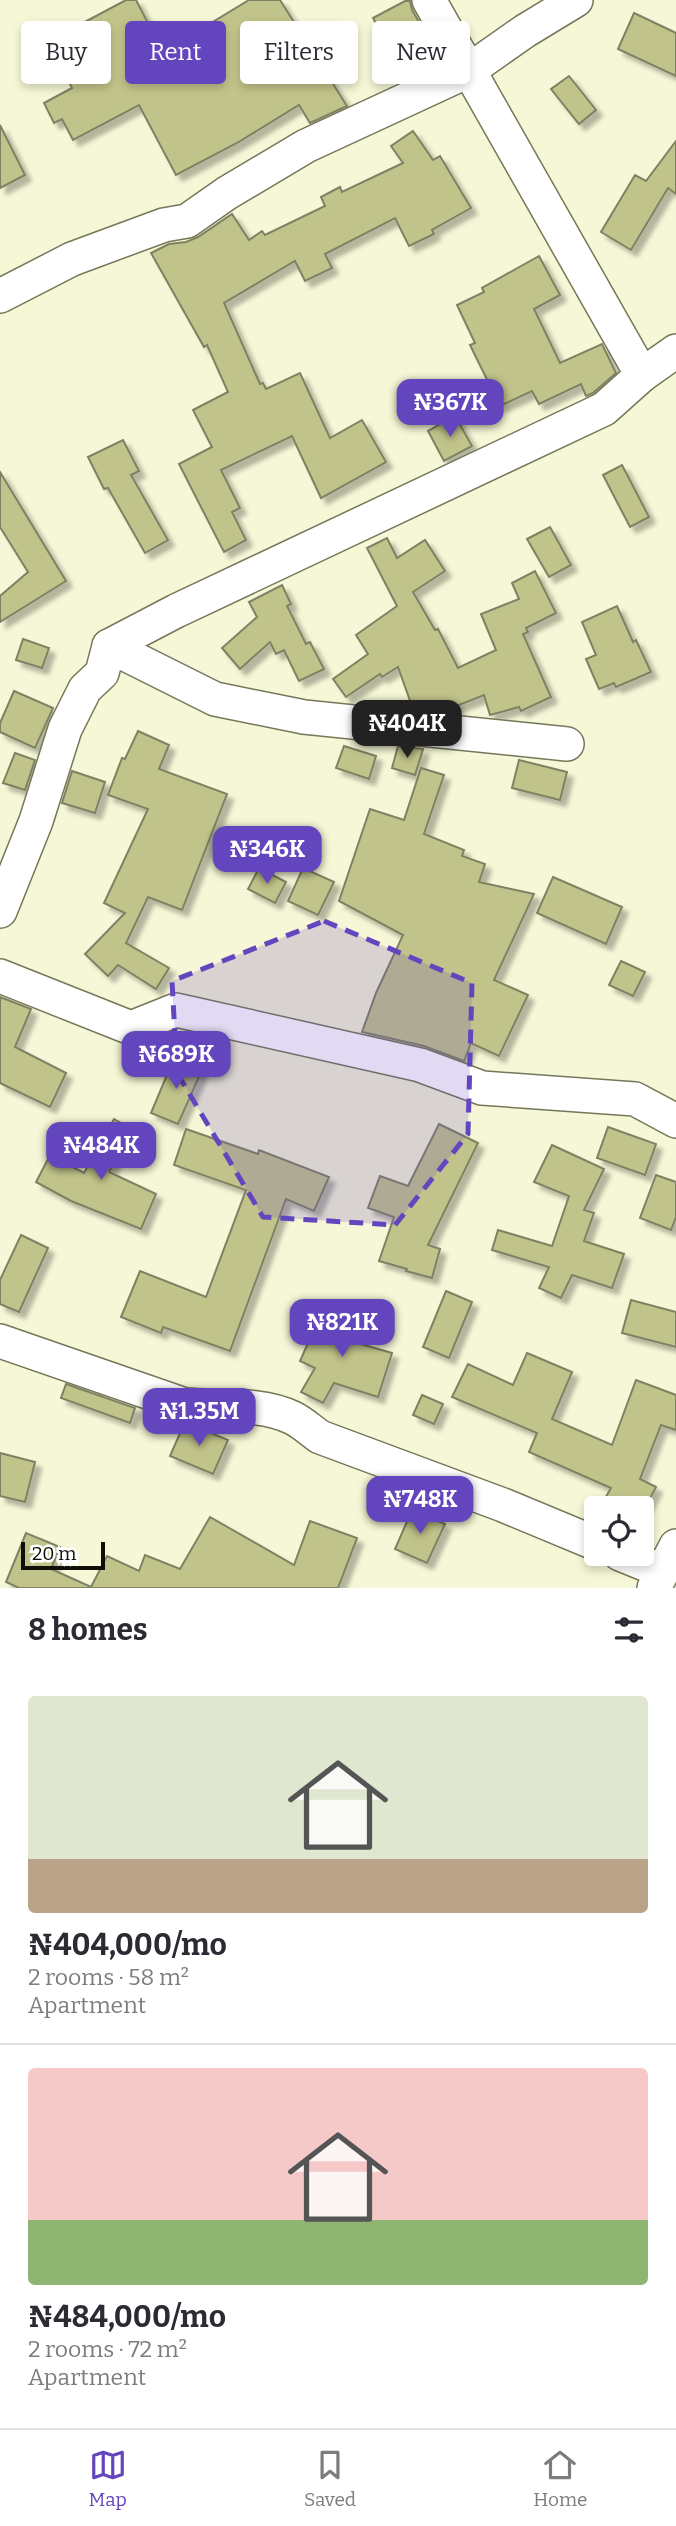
<!DOCTYPE html>
<html lang="en">
<head>
<meta charset="utf-8">
<style>
	body { margin:0; font-family:Bitter,serif; background:#f2f2f3; color:#2b2b33; height:100vh; display:flex; flex-direction:column; font-size:26px; white-space:nowrap }
	* { box-sizing:border-box; margin:0 }
	p { font-size:23px; color:#7c7c81 }
	.icon { flex:none; width:38px; height:38px; fill:none; stroke:currentColor; stroke-width:2; stroke-linecap:round; stroke-linejoin:round }
	.map { position:relative; height:1588px; overflow:hidden }
	.sheet { display:flex; flex-direction:column; background:#fff; flex:1 }
	.sheet>* { flex:none }
	.hud { position:absolute; left:21px; top:21px; width:635px; height:63px; display:flex; gap:14px }
	.tools { position:absolute; left:584px; top:1496px; display:grid; gap:14px }
	.tools a { display:grid; place-items:center; width:70px; height:70px; border-radius:7px; background:#fff; box-shadow:0 4px 10px #0003; font-size:35px }
	.scale { position:absolute; left:21px; bottom:18px; width:84px; box-sizing:border-box; padding-left:7px; border:4px solid #0f0f05; border-top:0; font-size:19px; line-height:24px; white-space:nowrap; color:#0f0f05; -webkit-text-stroke:5px #fff; paint-order:stroke }
	.price { position:absolute; translate:-50% -60px; padding:0 16px; border-radius:14px; background:#6346be; color:#fff; font-size:23px; line-height:46px; filter:drop-shadow(0 2px 4px #0008) }
	.price::after { content:''; position:absolute; left:50%; top:42px; width:21px; height:16px; margin-left:-10px; background:inherit; clip-path:polygon(0 0,100% 0,50% 100%) }
	.price.active { background:#222; color:#fff }
	ul { padding:0; list-style:none }
	li { display:grid; align-content:center; gap:14px; height:371px; padding:0 28px }
	li+li { border-top:2px solid #e1e1e2 }
	li span { display:grid; place-items:center; height:217px; border-radius:7px; color:#555 }
	li>.icon { margin-inline-start:auto }
	span .icon { width:126px; height:126px; fill:#fffc; stroke-width:1 }
	li b { font-size:30px }
	h2 { display:flex; justify-content:space-between; align-items:center; height:84px; padding:0 28px; font-size:30px }
	.tag { padding:0 24px; border-radius:7px; background:#fff; box-shadow:0 4px 10px #0003; font-size:24px; line-height:63px }
	.tag.active { background:#6346be; color:#fff }
	.tabs { display:flex; justify-content:space-around; align-items:center; height:98px; border-top:2px solid #e1e1e2; background:#fff; font-size:19px; color:#7c7c81 }
	.tabs a { display:grid; justify-items:center; gap:4px }
	.tabs .active { color:#6346be }
	.map>svg:first-child { display:block }
</style>
</head>
<body>
<div class="map">
<svg width="676" height="1588" viewBox="0 0 676 1588">
	<defs>
		<filter id="shadow"><feDropShadow dx="6" dy="6" stdDeviation="2" flood-color="#0004"/></filter>
	</defs>
	<rect width="100%" height="100%" fill="#f5f7d6"/>
	<g fill="#c1c48a" stroke="#7f8163" stroke-width="2" filter="url(#shadow)">
		<polygon points="126,0 136,0 163,52 249,0 280,0 347,106 310,123 299,105 237,143 176,175 139,105 73,140 62,119 54,123 44,103 72,88 49,41"/>
		<polygon points="405,1 410,1 412,10 442,62 406,79 373,18"/>
		<polygon points="634,13 676,33 676,76 618,49"/>
		<polygon points="569,76 596,110 579,124 551,89"/>
		<polygon points="0,125 25,175 0,188"/>
		<polygon points="413,131 433,160 440,156 471,208 432,230 434,234 409,246 395,218 325,254 332,268 305,281 295,261 224,303 260,384 263,383 266,389 300,373 330,438 362,420 386,462 321,498 292,436 221,470 240,508 232,512 246,540 224,552 179,464 212,447 193,410 228,392 207,345 204,347 151,253 169,244 186,242 198,237 232,214 249,240 262,231 265,235 325,206 321,197 340,187 342,192 403,163 391,146"/>
		<polygon points="676,141 676,194 668,188 631,250 601,232 635,175 646,181"/>
		<polygon points="539,256 560,295 534,309 560,363 602,344 616,373 593,393 586,396 581,384 539,404 532,391 500,406 470,345 475,343 457,305 484,292 482,288"/>
		<polygon points="455,416 472,446 444,461 428,431"/>
		<polygon points="123,440 139,471 131,475 168,540 145,553 108,488 104,489 88,457"/>
		<polygon points="622,465 649,517 630,527 603,475"/>
		<polygon points="0,472 66,581 0,622 0,596 28,572 0,527"/>
		<polygon points="550,527 571,565 549,577 527,539"/>
		<polygon points="387,538 397,558 425,540 445,571 413,592 435,630 438,629 458,668 496,650 481,614 519,599 512,583 535,571 556,613 526,628 528,632 523,634 551,697 521,711 519,707 490,715 484,695 441,712 413,709 398,667 382,677 380,674 346,697 333,679 368,654 356,635 397,606 367,548"/>
		<polygon points="282,585 291,604 287,606 306,644 310,642 324,669 299,681 284,650 276,654 270,642 240,669 222,648 257,617 249,602"/>
		<polygon points="617,606 633,642 636,640 651,672 616,687 614,683 599,689 586,659 596,655 582,622"/>
		<polygon points="23,639 49,648 42,668 16,660"/>
		<polygon points="14,691 53,708 35,748 0,732 0,723"/>
		<polygon points="138,731 169,745 159,769 227,794 182,910 148,897 126,943 169,968 156,989 118,965 108,976 85,954 125,913 104,903 148,809 108,795 122,758 125,759"/>
		<polygon points="344,746 376,756 369,779 336,768"/>
		<polygon points="398,746 423,749 415,775 392,768"/>
		<polygon points="15,753 35,760 25,790 3,783"/>
		<polygon points="519,760 567,772 560,800 512,788"/>
		<polygon points="421,768 444,775 424,834 464,850 462,856 485,864 479,882 534,894 494,980 528,995 499,1056 471,1043 464,1061 424,1046 362,1032 376,993 403,935 339,901 370,809 404,820"/>
		<polygon points="72,771 105,782 95,813 62,803"/>
		<polygon points="259,868 286,882 275,903 248,889"/>
		<polygon points="303,868 334,882 318,915 288,901"/>
		<polygon points="553,877 622,907 606,944 537,913"/>
		<polygon points="621,961 645,972 633,996 609,985"/>
		<polygon points="0,997 31,1009 15,1047 66,1073 50,1107 0,1083"/>
		<polygon points="174,1058 202,1070 178,1124 151,1113"/>
		<polygon points="114,1119 132,1129 109,1172 156,1194 141,1229 71,1201 36,1182 50,1155 84,1173"/>
		<polygon points="439,1124 478,1143 428,1245 440,1249 432,1278 406,1271 407,1269 379,1261 394,1217 368,1208 380,1176 408,1186"/>
		<polygon points="608,1127 656,1144 645,1175 597,1158"/>
		<polygon points="186,1129 258,1154 259,1150 329,1177 314,1211 286,1199 230,1351 163,1327 161,1333 121,1317 140,1271 206,1297 246,1190 174,1165"/>
		<polygon points="552,1145 604,1169 584,1210 594,1213 584,1241 624,1254 612,1288 572,1275 561,1298 539,1288 549,1267 492,1250 498,1230 552,1246 569,1196 534,1182"/>
		<polygon points="656,1175 676,1182 676,1217 671,1230 640,1218"/>
		<polygon points="21,1235 48,1248 19,1312 0,1304 0,1280"/>
		<polygon points="446,1291 472,1302 449,1358 423,1347"/>
		<polygon points="631,1300 676,1312 676,1347 622,1333"/>
		<polygon points="325,1305 357,1319 347,1340 392,1353 378,1397 334,1383 323,1403 301,1392 315,1368 300,1361"/>
		<polygon points="527,1353 572,1372 552,1419 612,1445 636,1380 676,1395 676,1430 661,1425 640,1479 656,1487 645,1508 621,1508 604,1500 611,1488 529,1452 537,1433 452,1397 468,1364 513,1385"/>
		<polygon points="66,1384 135,1408 130,1423 61,1398"/>
		<polygon points="422,1395 443,1404 434,1424 413,1415"/>
		<polygon points="184,1424 192,1425 228,1440 213,1474 170,1456"/>
		<polygon points="0,1453 35,1462 25,1502 0,1496"/>
		<polygon points="412,1510 445,1524 427,1563 395,1549"/>
		<polygon points="210,1517 294,1565 310,1521 357,1538 338,1588 19,1588 6,1582 26,1533 60,1547 51,1569 91,1587 107,1556 139,1571 145,1555 180,1569"/>
	</g>
	<g fill="none" stroke-linecap="round" stroke-linejoin="round">
		<g stroke="#757759" stroke-width="36">
			<g id="minor">
				<polyline points="429,0 642,375"/>
				<polyline points="0,296 72,259 164,225 187,221 227,193 306,146 468,71 525,31 576,0"/>
				<polyline points="109,646 215,699 304,717 567,744"/>
				<polyline points="0,911 36,821 65,729 85,689 102,673 109,646 176,611 604,409 642,375 676,351"/>
				<polyline points="0,976 131,1028 176,1010 420,1065 482,1088 635,1099 676,1121"/>
				<path d="M0,1341l185,64c35,3 75,-3 108,13 10,5 18,13 27,19l183,68 94,39"/>
				<polyline points="620,1554 662,1571"/>
				<polyline points="654,1588 676,1546"/>
			</g>
		</g>
		<use href="#minor" stroke="#fff" stroke-width="33"/>
	</g>
	<path fill="#6346be" fill-opacity="0.2" stroke="#6346be" stroke-width="5" stroke-dasharray="14 9" stroke-linejoin="round" d="M324,921l148,62 -4,151 -73,91 -132,-8 -86,-144 -5,-92z"/>
</svg>
<div class="tools">
<a><svg class="icon" aria-label="locate" viewBox="0 0 24 24"><circle cx="12" cy="12" r="6"/><path d="M12 2v4M12 18v4M2 12h4M18 12h4"/></svg></a>
</div>
<div class="scale">20 m</div>
<b class="price" style="left:450px;top:439px">₦367K</b>
<b class="price active" style="left:407px;top:760px">₦404K</b>
<b class="price" style="left:267px;top:886px">₦346K</b>
<b class="price" style="left:176px;top:1091px">₦689K</b>
<b class="price" style="left:101px;top:1182px">₦484K</b>
<b class="price" style="left:342px;top:1359px">₦821K</b>
<b class="price" style="left:199px;top:1448px">₦1.35M</b>
<b class="price" style="left:420px;top:1536px">₦748K</b>
<div class="hud">
<a class="tag">Buy</a>
<a class="tag active">Rent</a>
<a class="tag">Filters</a>
<a class="tag">New</a>
</div>
</div>
<section class="sheet">
<h2>8 homes<svg class="icon" aria-label="filters" viewBox="0 0 24 24"><path d="M4 7h16M4 17h16"/><circle cx="9" cy="7" r="2"/><circle cx="15" cy="17" r="2"/></svg></h2>
<ul>
<li><span style="background:linear-gradient(#dfe7d0 75%,#b9a48a 0)"><svg class="icon" aria-label="home" viewBox="0 0 24 24"><path d="M3 11l9-7 9 7M6 9v11h12V9"/></svg></span><div><b>₦404,000/mo</b><p>2 rooms · 58 m²</p><p>Apartment</p></div></li>
<li><span style="background:linear-gradient(#f6c9c9 70%,#8fb573 0)"><svg class="icon" aria-label="home" viewBox="0 0 24 24"><path d="M3 11l9-7 9 7M6 9v11h12V9"/></svg></span><div><b>₦484,000/mo</b><p>2 rooms · 72 m²</p><p>Apartment</p></div></li>
</ul>
</section>
<nav class="tabs">
<a class="active"><svg class="icon" aria-label="map" viewBox="0 0 24 24"><path d="M3 6l6-2 6 2 6-2v14l-6 2-6-2-6 2zM9 4v14M15 6v14"/></svg>Map</a>
<a><svg class="icon" aria-label="saved" viewBox="0 0 24 24"><path d="M7 4h10v16l-5-4-5 4z"/></svg>Saved</a>
<a><svg class="icon" aria-label="home" viewBox="0 0 24 24"><path d="M3 11l9-7 9 7M6 9v11h12V9"/></svg>Home</a>
</nav>
</body>
</html>
